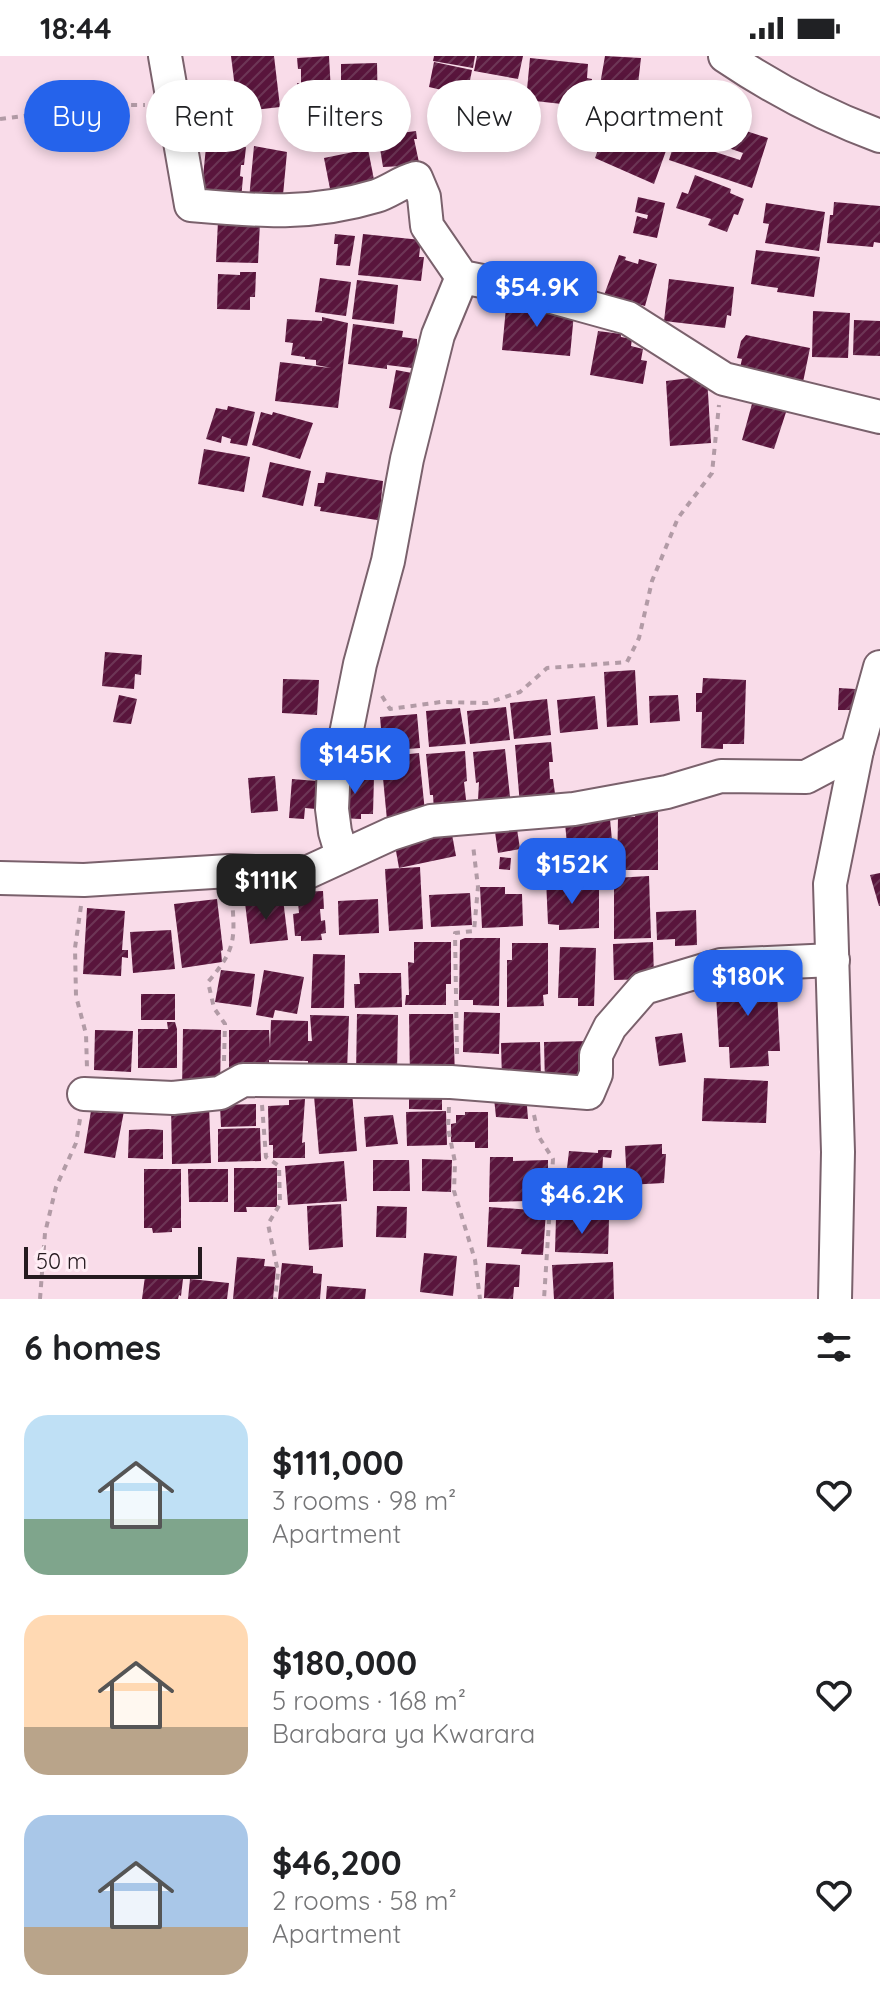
<!DOCTYPE html>
<html lang="en">
<head>
<meta charset="utf-8">
<style>
	body { margin:0; font-family:Quicksand,sans-serif; background:#f6f6f6; color:#202124; height:100vh; display:flex; flex-direction:column; font-size:30px; white-space:nowrap }
	* { box-sizing:border-box; margin:0 }
	p { font-size:26px; color:#757577 }
	.icon { flex:none; width:44px; height:44px; fill:none; stroke:currentColor; stroke-width:2; stroke-linecap:round; stroke-linejoin:round }
	.map { position:relative; height:1243px; overflow:hidden }
	.side { display:flex; flex-direction:column; background:#fff; flex:1 }
	.side>* { flex:none }
	.hud { position:absolute; left:24px; top:24px; width:832px; height:72px; display:flex; gap:16px }
	.scale { position:absolute; left:24px; bottom:20px; width:178px; box-sizing:border-box; padding-left:8px; border:4px solid #251a1f; border-top:0; font-size:22px; line-height:28px; white-space:nowrap; color:#251a1f; -webkit-text-stroke:6px #ffedf5; paint-order:stroke }
	.price { position:absolute; translate:-50% -68px; padding:0 18px; border-radius:16px; background:#2563eb; color:#fff; font-size:26px; line-height:52px; filter:drop-shadow(0 2px 4px #0008) }
	.price::after { content:''; position:absolute; left:50%; top:48px; width:24px; height:18px; margin-left:-12px; background:inherit; clip-path:polygon(0 0,100% 0,50% 100%) }
	.price.on { background:#222; color:#fff }
	ul { padding:0; list-style:none }
	li { display:flex; align-items:center; gap:24px; height:200px; padding:0 24px }
	li span { display:grid; place-items:center; flex:none; width:224px; height:160px; border-radius:24px; color:#555 }
	li>.icon { margin-inline-start:auto }
	span .icon { width:96px; height:96px; fill:#fffc; stroke-width:1 }
	li b { font-size:34px }
	h2 { display:flex; justify-content:space-between; align-items:center; height:96px; padding:0 24px; font-size:34px }
	.tag { padding:0 28px; border-radius:36px; background:#fff; box-shadow:0 4px 12px #0003; font-size:28px; line-height:72px }
	.tag.on { background:#2563eb; color:#fff }
	.status { display:flex; justify-content:space-between; align-items:center; height:56px; padding:0 40px; background:#fff; direction:ltr }
	.status svg { height:22px; fill:currentColor }
	.map>svg:first-child { display:block }
</style>
</head>
<body>
<div class="status"><b>18:44</b><svg viewBox="0 0 49 12"><path d="M0 12V9h3v3zM5 12V6h3v6zM10 12V3h3v9zM15 12V0h3v12zM26 1h20v11H26zM47 4h2v5h-2z"/></svg></div>
<div class="map">
<svg width="880" height="1243" viewBox="0 0 880 1243">
	<defs>
		<pattern id="building-hatch" width="6" height="6" patternUnits="userSpaceOnUse" patternTransform="scale(2)"><rect width="6" height="6" fill="#59153c"/><path d="M-1 1l2-2M0 6l6-6M5 7l2-2" fill="none" stroke="#6d3656"/></pattern>
	</defs>
	<rect width="100%" height="100%" fill="#f9dce9"/>
	<g fill="url(#building-hatch)" fill-rule="evenodd">
		<polygon points="231,0 274,0 280,51 238,56"/>
		<polygon points="329,0 332,55 299,57 297,27 301,27 301,13 298,13 297,2"/>
		<polygon points="434,0 475,0 473,12 433,5"/>
		<polygon points="477,0 523,0 518,23 474,15"/>
		<polygon points="605,0 641,2 637,37 634,36 634,43 642,44 641,51 597,46"/>
		<polygon points="530,2 588,8 587,22 592,23 589,51 526,44"/>
		<polygon points="434,6 472,14 467,40 429,31"/>
		<polygon points="377,7 378,58 341,58 341,8"/>
		<path d="M693,58l75,24 -16,50 -83,-28 9,-29 9,3zM708,85l35,12 -3,7 -34,-11z"/>
		<polygon points="607,65 647,80 646,83 667,92 654,128 595,102 599,91 596,89"/>
		<polygon points="416,75 417,83 414,83 421,116 404,110 383,111 378,80"/>
		<polygon points="228,90 246,91 244,109 241,109 240,120 243,121 241,144 201,141 206,91 228,93"/>
		<polygon points="254,90 287,96 282,150 249,143"/>
		<polygon points="368,93 376,134 332,143 324,102"/>
		<polygon points="695,119 731,133 730,137 744,143 738,159 734,158 727,176 708,169 711,163 676,152 682,136 688,138"/>
		<polygon points="638,141 665,147 657,182 633,177 637,160 647,163 648,159 635,156"/>
		<polygon points="834,146 880,150 880,187 874,186 873,191 827,187 830,159 833,159"/>
		<polygon points="766,147 825,156 819,195 765,187 769,168 763,167"/>
		<polygon points="218,165 260,166 258,207 216,206"/>
		<polygon points="335,178 355,180 350,210 336,209 338,188 334,188"/>
		<polygon points="363,178 421,184 419,201 424,201 421,225 358,219"/>
		<polygon points="756,194 820,201 814,241 777,236 778,232 751,228"/>
		<polygon points="619,199 626,201 625,204 638,208 639,203 657,208 645,250 604,239"/>
		<polygon points="240,216 256,216 255,241 250,241 250,254 217,253 218,218 240,219"/>
		<polygon points="320,222 351,226 346,260 315,256"/>
		<polygon points="669,223 734,231 731,260 727,259 725,272 664,265"/>
		<polygon points="357,224 398,229 394,268 352,263"/>
		<polygon points="507,241 574,257 570,300 502,294"/>
		<polygon points="813,255 850,257 848,302 812,301"/>
		<polygon points="322,261 348,267 338,352 275,345 280,306 331,312 316,309 316,304 305,303 305,301 291,299 293,287 285,286 287,263 322,265"/>
		<polygon points="854,264 880,265 880,300 853,299"/>
		<polygon points="353,268 403,275 402,281 417,283 417,289 423,290 420,313 387,309 387,313 348,308"/>
		<polygon points="598,275 621,278 621,281 632,283 631,290 643,293 641,304 647,305 643,328 590,319"/>
		<polygon points="746,279 810,292 802,331 739,316 742,303 737,302 741,285"/>
		<polygon points="396,314 412,317 405,355 389,352"/>
		<polygon points="707,320 711,387 670,390 666,325"/>
		<polygon points="755,337 789,347 774,393 742,384"/>
		<polygon points="228,350 255,356 247,390 230,387 231,383 222,380 221,387 206,383 216,352 227,354"/>
		<polygon points="261,356 272,359 273,356 313,367 300,403 252,389"/>
		<polygon points="204,393 250,401 244,436 198,428"/>
		<polygon points="270,406 311,415 303,450 262,441"/>
		<polygon points="326,416 383,425 381,444 386,445 383,465 320,455 321,451 314,450 318,427 324,427"/>
		<polygon points="105,596 142,599 141,619 135,618 134,633 102,630"/>
		<polygon points="635,614 638,669 607,671 604,616"/>
		<polygon points="703,622 746,624 744,688 723,688 723,693 701,692 702,656 696,656 696,637 702,637"/>
		<polygon points="283,623 319,624 317,659 282,657"/>
		<polygon points="839,632 855,633 853,654 838,654"/>
		<polygon points="119,639 137,643 131,668 113,666"/>
		<polygon points="678,639 680,665 650,667 649,640"/>
		<polygon points="595,640 598,673 560,677 557,644"/>
		<polygon points="547,643 551,679 514,683 510,647"/>
		<polygon points="506,651 510,684 470,688 467,655"/>
		<polygon points="460,652 466,688 429,691 426,655"/>
		<polygon points="417,658 420,692 383,695 380,661"/>
		<polygon points="551,686 553,706 549,706 550,723 553,723 556,745 520,749 515,689"/>
		<polygon points="505,693 510,741 478,744 479,726 476,727 473,696"/>
		<polygon points="465,695 467,725 464,726 467,752 434,755 433,739 430,739 426,698"/>
		<polygon points="419,697 425,756 387,764 381,701"/>
		<polygon points="275,720 278,755 251,757 248,722"/>
		<polygon points="337,720 374,720 373,758 361,758 361,763 337,762"/>
		<polygon points="292,723 329,726 327,754 305,752 304,763 289,762"/>
		<polygon points="636,755 658,755 658,814 617,814 618,761 635,761"/>
		<polygon points="610,763 613,795 581,798 582,804 573,805 573,798 568,799 565,767 584,765 584,769 592,768 592,765"/>
		<polygon points="516,766 520,793 498,797 494,769"/>
		<polygon points="451,773 456,800 399,812 393,778"/>
		<polygon points="500,801 511,802 510,814 499,813"/>
		<polygon points="420,811 423,873 389,875 385,813"/>
		<polygon points="880,817 880,850 879,850 870,819"/>
		<polygon points="649,820 651,882 614,883 614,822"/>
		<polygon points="546,823 569,823 569,834 599,834 599,872 559,874 559,869 548,868"/>
		<polygon points="480,831 505,831 505,838 522,838 523,870 482,872"/>
		<polygon points="323,835 324,853 320,853 321,865 325,864 326,877 321,878 322,884 301,885 301,880 295,880 293,858 299,857 297,836"/>
		<polygon points="470,837 472,869 431,871 429,839"/>
		<polygon points="217,843 223,894 221,895 222,906 182,912 174,848"/>
		<polygon points="283,843 288,884 250,888 245,847"/>
		<polygon points="378,843 379,877 339,879 338,845"/>
		<polygon points="87,852 125,855 122,894 128,894 128,902 122,901 121,920 83,918"/>
		<polygon points="696,854 697,889 675,890 675,883 657,884 656,856"/>
		<polygon points="171,874 175,913 133,917 130,876"/>
		<polygon points="465,882 500,882 499,950 473,949 473,944 459,944 460,884"/>
		<polygon points="414,886 451,886 451,928 446,928 446,949 405,949 406,939 409,939 408,906 414,907"/>
		<polygon points="653,886 654,923 614,924 613,888"/>
		<polygon points="512,887 548,887 548,938 543,939 544,950 507,951 507,904 512,904"/>
		<polygon points="560,891 596,892 594,950 578,950 578,942 558,942"/>
		<polygon points="313,898 345,899 344,952 311,952"/>
		<polygon points="221,914 255,918 251,951 215,946"/>
		<polygon points="264,914 304,921 297,958 275,954 273,962 256,959"/>
		<polygon points="776,916 780,995 768,995 769,1010 730,1012 729,991 719,991 715,921"/>
		<polygon points="359,917 401,917 402,951 355,952 354,928 360,928"/>
		<rect x="141" y="938" width="34" height="26"/>
		<polygon points="464,956 500,957 499,998 463,996"/>
		<polygon points="357,958 398,959 397,1020 356,1019"/>
		<polygon points="409,958 453,958 455,1021 410,1022"/>
		<polygon points="310,959 349,960 347,1016 308,1015 308,1005 269,1004 269,1011 229,1011 229,974 269,974 270,992 271,964 308,965 308,985 312,985"/>
		<polygon points="167,966 175,966 177,973 177,1012 138,1012 138,973 168,973"/>
		<polygon points="183,973 221,974 220,1035 182,1034"/>
		<polygon points="95,974 133,975 131,1016 94,1014"/>
		<polygon points="682,977 686,1006 659,1010 655,981"/>
		<polygon points="589,985 590,1029 545,1028 544,986"/>
		<polygon points="540,986 541,1022 502,1024 501,987"/>
		<polygon points="704,1022 768,1025 766,1067 702,1065"/>
		<polygon points="531,1032 531,1049 527,1050 528,1063 496,1061 493,1033"/>
		<polygon points="442,1034 442,1054 409,1053 409,1037"/>
		<polygon points="352,1036 357,1095 319,1098 314,1040"/>
		<polygon points="305,1043 302,1087 305,1086 305,1102 273,1102 273,1089 269,1089 268,1050 289,1049 289,1044"/>
		<polygon points="209,1048 211,1107 172,1108 171,1049"/>
		<polygon points="256,1048 256,1070 221,1071 220,1049"/>
		<polygon points="103,1052 124,1055 115,1102 84,1097 91,1055 102,1057"/>
		<polygon points="446,1055 447,1089 407,1090 406,1056"/>
		<polygon points="465,1056 488,1056 488,1092 475,1092 475,1086 451,1086 451,1068 456,1067 456,1059 465,1059"/>
		<polygon points="393,1059 398,1088 366,1091 364,1061"/>
		<polygon points="260,1072 261,1105 218,1106 218,1073"/>
		<polygon points="149,1073 163,1074 163,1103 128,1102 129,1074"/>
		<polygon points="662,1088 662,1098 666,1098 664,1127 627,1129 625,1090"/>
		<polygon points="598,1094 612,1094 611,1102 603,1101 601,1141 597,1141 597,1154 559,1152 561,1112 567,1112 569,1095 598,1097"/>
		<polygon points="490,1101 513,1101 513,1105 548,1104 548,1149 528,1149 528,1145 489,1146"/>
		<polygon points="422,1103 452,1104 451,1136 422,1135"/>
		<polygon points="373,1104 409,1104 410,1135 373,1135"/>
		<polygon points="344,1105 347,1145 288,1149 285,1110"/>
		<polygon points="234,1112 277,1112 277,1151 246,1151 247,1156 234,1156"/>
		<polygon points="144,1113 181,1113 181,1172 172,1172 172,1176 153,1177 152,1172 144,1172"/>
		<polygon points="188,1113 228,1113 228,1146 189,1146"/>
		<polygon points="341,1148 343,1191 309,1194 307,1150"/>
		<polygon points="377,1150 407,1151 406,1182 376,1181"/>
		<polygon points="489,1151 546,1155 543,1199 521,1198 522,1193 487,1191"/>
		<polygon points="556,1161 609,1163 608,1198 555,1196"/>
		<polygon points="424,1197 457,1200 453,1240 420,1236"/>
		<polygon points="237,1201 265,1203 264,1210 276,1211 273,1243 233,1243"/>
		<polygon points="613,1206 614,1243 554,1243 552,1209"/>
		<polygon points="282,1207 313,1210 313,1217 322,1218 320,1243 278,1243"/>
		<polygon points="486,1207 520,1209 519,1231 514,1231 513,1243 484,1242"/>
		<polygon points="145,1220 183,1223 181,1240 179,1239 178,1243 142,1243"/>
		<polygon points="190,1223 229,1227 227,1243 188,1243"/>
		<polygon points="327,1230 366,1233 365,1243 326,1243"/>
	</g>
	<g fill="none" stroke-linecap="round" stroke-linejoin="round">
		<g stroke="#7a616c" stroke-width="36">
			<g id="minor">
				<path d="M165,0l26,149c67,6 119,11 185,-9 13,-4 25,-14 40,-18l8,19 3,29 35,51 65,13 101,28 96,61 156,38"/>
				<path d="M725,0c49,33 100,60 155,80"/>
				<polyline points="342,799 335,776 332,753 334,710 346,678 360,608 388,505 407,403 438,279 462,221"/>
				<polyline points="0,822 84,824 229,815 304,818 391,778 431,765 574,753 667,736 721,720 806,721 857,694"/>
				<polyline points="84,1038 173,1042 220,1037 243,1024 451,1026 588,1037 596,1018 596,999 610,971 644,932 721,909 833,904"/>
				<polyline points="835,1243 838,1096 830,828 857,694 880,611"/>
			</g>
		</g>
		<g stroke="#b29ba6" stroke-width="4" stroke-dasharray="6 6" stroke-linecap="butt">
			<polyline points="0,63 109,49 145,49"/>
			<polyline points="382,640 390,653 441,646 487,647 520,636 547,612 627,606 639,582 652,525 678,462 712,417 719,349"/>
			<polyline points="81,850 75,892 76,940 86,978 87,1012"/>
			<polyline points="457,998 455,877 474,875 478,831 473,789"/>
			<path d="M224,1005l1,-37 -11,-16 -6,-26c28,-33 27,-42 24,-84"/>
			<polyline points="262,1049 266,1101 279,1110 280,1148 268,1168 278,1216 275,1243"/>
			<polyline points="449,1051 448,1072 455,1106 454,1135 475,1204 480,1243"/>
			<polyline points="534,1059 539,1081 553,1103 544,1243"/>
			<polyline points="40,1243 45,1177 56,1131 76,1087 80,1063"/>
		</g>
		<use href="#minor" stroke="#fff" stroke-width="32"/>
	</g>
</svg>
<div class="scale">50 m</div>
<b class="price" style="left:537px;top:273px">$54.9K</b>
<b class="price" style="left:355px;top:740px">$145K</b>
<b class="price" style="left:572px;top:850px">$152K</b>
<b class="price on" style="left:266px;top:866px">$111K</b>
<b class="price" style="left:748px;top:962px">$180K</b>
<b class="price" style="left:582px;top:1180px">$46.2K</b>
<div class="hud">
<a class="tag on">Buy</a>
<a class="tag">Rent</a>
<a class="tag">Filters</a>
<a class="tag">New</a>
<a class="tag">Apartment</a>
</div>
</div>
<section class="side">
<h2>6 homes<svg class="icon" aria-label="filters" viewBox="0 0 24 24"><path d="M4 7h16M4 17h16"/><circle cx="9" cy="7" r="2"/><circle cx="15" cy="17" r="2"/></svg></h2>
<ul>
<li><span style="background:linear-gradient(#bfe0f5 65%,#7fa58c 0)"><svg class="icon" aria-label="home" viewBox="0 0 24 24"><path d="M3 11l9-7 9 7M6 9v11h12V9"/></svg></span><div><b>$111,000</b><p>3 rooms · 98 m²</p><p>Apartment</p></div><svg class="icon" aria-label="heart" viewBox="0 0 24 24"><path d="M12 20l-8-8c-3-5 5-10 8-4 3-6 11-1 8 4z"/></svg></li>
<li><span style="background:linear-gradient(#ffd9b3 70%,#b9a48a 0)"><svg class="icon" aria-label="home" viewBox="0 0 24 24"><path d="M3 11l9-7 9 7M6 9v11h12V9"/></svg></span><div><b>$180,000</b><p>5 rooms · 168 m²</p><p>Barabara ya Kwarara</p></div><svg class="icon" aria-label="heart" viewBox="0 0 24 24"><path d="M12 20l-8-8c-3-5 5-10 8-4 3-6 11-1 8 4z"/></svg></li>
<li><span style="background:linear-gradient(#a9c7e8 70%,#b9a48a 0)"><svg class="icon" aria-label="home" viewBox="0 0 24 24"><path d="M3 11l9-7 9 7M6 9v11h12V9"/></svg></span><div><b>$46,200</b><p>2 rooms · 58 m²</p><p>Apartment</p></div><svg class="icon" aria-label="heart" viewBox="0 0 24 24"><path d="M12 20l-8-8c-3-5 5-10 8-4 3-6 11-1 8 4z"/></svg></li>
</ul>
</section>
</body>
</html>
